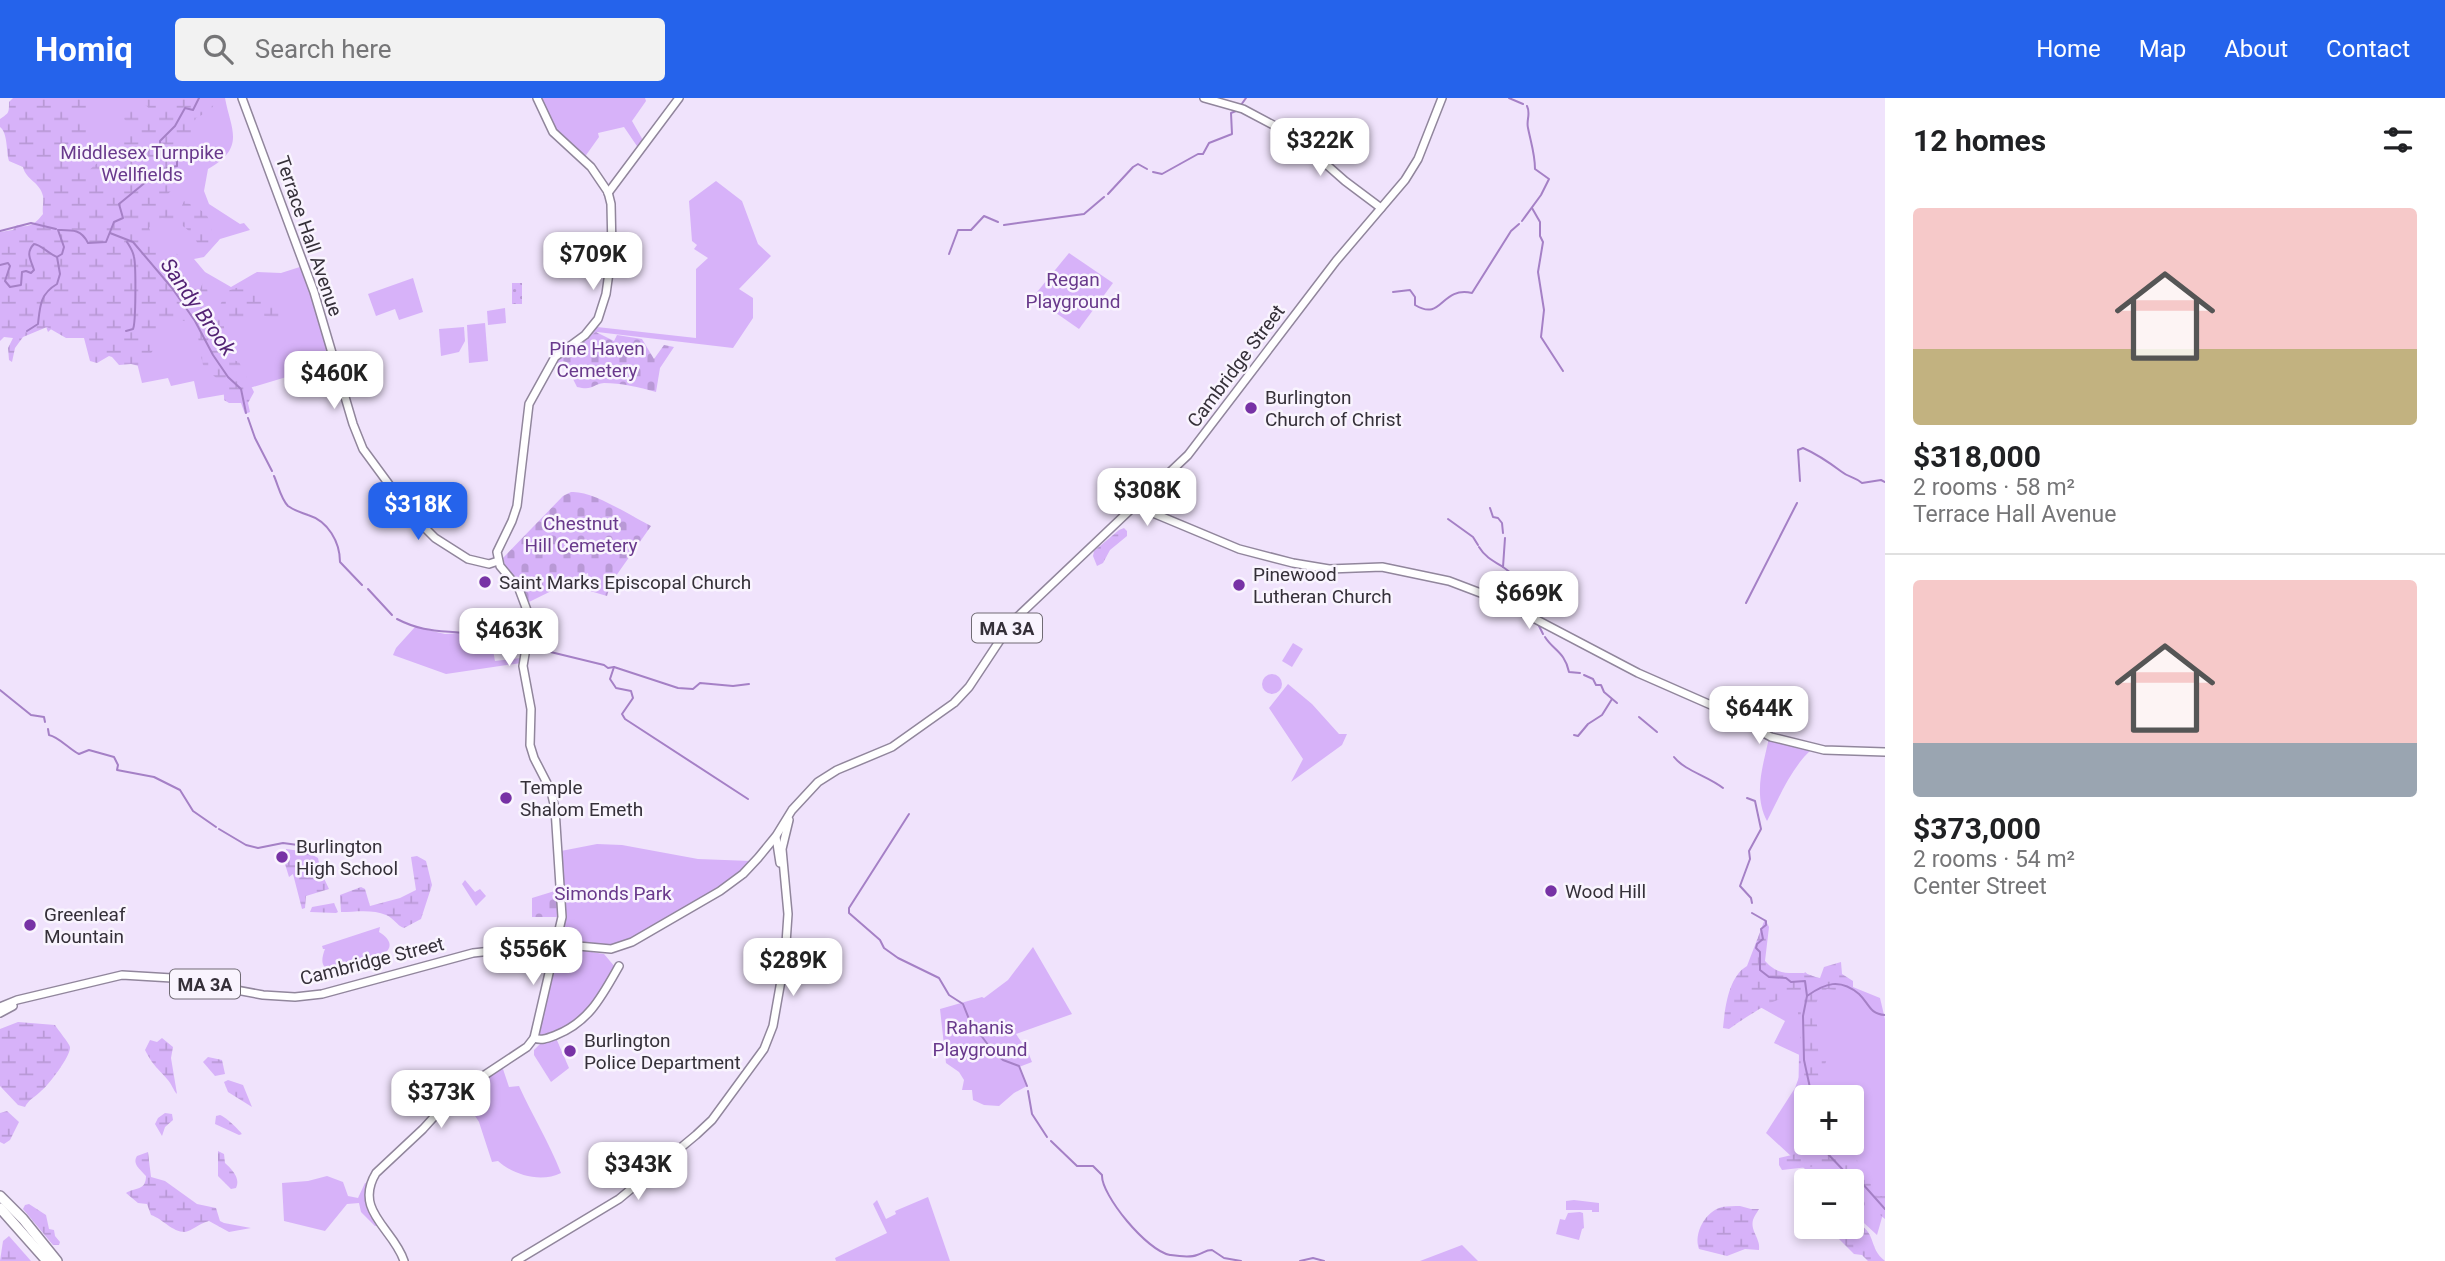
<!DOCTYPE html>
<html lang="en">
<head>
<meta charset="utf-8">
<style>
	body { margin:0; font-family:Roboto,sans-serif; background:#f2f2f2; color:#202124; height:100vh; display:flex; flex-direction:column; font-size:26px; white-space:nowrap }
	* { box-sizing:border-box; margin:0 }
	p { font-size:23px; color:#757577 }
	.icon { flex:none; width:38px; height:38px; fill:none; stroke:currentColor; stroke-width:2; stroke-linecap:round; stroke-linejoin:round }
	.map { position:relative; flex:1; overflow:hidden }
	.drawer { display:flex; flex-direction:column; background:#fff; width:560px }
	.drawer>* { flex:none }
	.tools { position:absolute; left:1794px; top:987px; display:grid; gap:14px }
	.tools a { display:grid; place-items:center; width:70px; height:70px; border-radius:7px; background:#fff; box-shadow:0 4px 10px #0003; font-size:35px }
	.price { position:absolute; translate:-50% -60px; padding:0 16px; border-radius:14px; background:#fff; color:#222; font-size:23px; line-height:46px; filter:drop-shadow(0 2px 4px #0008) }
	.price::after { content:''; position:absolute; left:50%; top:42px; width:21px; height:16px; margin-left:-10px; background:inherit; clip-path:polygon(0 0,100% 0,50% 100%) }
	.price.on { background:#2563eb; color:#fff }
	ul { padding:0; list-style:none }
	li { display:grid; align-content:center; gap:14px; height:371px; padding:0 28px }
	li+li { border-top:2px solid #e0e0e0 }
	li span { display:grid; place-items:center; height:217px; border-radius:7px; color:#555 }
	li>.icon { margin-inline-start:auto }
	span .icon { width:126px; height:126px; fill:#fffc; stroke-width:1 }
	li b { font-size:30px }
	h2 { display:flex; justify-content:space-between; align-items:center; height:84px; padding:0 28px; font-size:30px }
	header { display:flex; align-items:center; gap:42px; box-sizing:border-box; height:98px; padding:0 35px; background:#2563eb; color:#fff }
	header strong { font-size:33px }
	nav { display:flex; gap:38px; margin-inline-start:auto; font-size:24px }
	.search { width:490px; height:63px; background:#f2f2f2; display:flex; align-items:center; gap:18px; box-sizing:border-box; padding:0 24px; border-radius:7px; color:#757577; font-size:26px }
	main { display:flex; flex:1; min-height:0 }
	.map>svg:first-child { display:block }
</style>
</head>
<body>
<header>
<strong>Homiq</strong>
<div class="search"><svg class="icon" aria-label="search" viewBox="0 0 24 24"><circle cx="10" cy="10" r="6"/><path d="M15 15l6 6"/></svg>Search here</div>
<nav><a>Home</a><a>Map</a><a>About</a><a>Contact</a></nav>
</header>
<main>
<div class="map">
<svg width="1885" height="1163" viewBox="0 0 1885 1163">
	<defs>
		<pattern id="wetland-marsh" width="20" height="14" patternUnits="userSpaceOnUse" patternTransform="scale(1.75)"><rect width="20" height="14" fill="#d7b2f9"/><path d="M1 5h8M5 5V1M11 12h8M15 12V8" fill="none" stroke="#b999d6"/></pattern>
		<pattern id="cemetery-stones" width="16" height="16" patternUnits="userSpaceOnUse" patternTransform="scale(1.75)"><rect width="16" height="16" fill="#d7b2f9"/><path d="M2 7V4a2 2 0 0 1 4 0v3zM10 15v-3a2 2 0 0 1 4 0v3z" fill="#b999d6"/></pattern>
		<pattern id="garden-dots" width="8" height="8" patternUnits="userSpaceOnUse" patternTransform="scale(1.75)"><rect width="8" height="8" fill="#d7b2f9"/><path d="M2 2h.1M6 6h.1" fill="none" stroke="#b999d6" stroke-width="1.8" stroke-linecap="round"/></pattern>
	</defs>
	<rect width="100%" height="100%" fill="#f0e3fc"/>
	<g fill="#d7b2f9" fill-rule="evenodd">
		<path d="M33,0h192c6,32 21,50 -17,71l-4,22 5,13 31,20 4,-1 6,7 -30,9 -16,18 -10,2 11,13 26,15 26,-15 24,1 22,-7 30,97 -100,30 -35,6 -4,-18 -23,5 -3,-8 -26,5 -11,-44 -47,-40 -36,33 -22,-60 25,-18z"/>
		<path d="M542,0h103l1,3 -14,20 12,21 -5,7 -15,-22 -26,6 1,4 -15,21c-20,-18 -35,-33 -42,-60z"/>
		<polygon points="716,83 742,103 758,146 771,158 739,191 753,200 753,220 733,250 597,234 591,237 597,229 696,240 696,171 708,160 694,151 697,147 692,143 689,103"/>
		<polygon points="1069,155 1113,185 1079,231 1033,199"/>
		<polygon points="413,180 423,214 399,222 395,211 376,218 368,196"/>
		<polygon points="505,210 506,225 488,227 487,213"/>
		<polygon points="485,225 488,263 469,265 467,227"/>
		<polygon points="464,229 465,243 459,254 441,258 439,231"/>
		<polygon points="415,529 445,536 506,532 508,550 493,552 495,563 521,560 521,565 446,576 393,557 396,550"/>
		<polygon points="1293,545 1303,551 1292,569 1282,563"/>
		<circle cx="1272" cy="586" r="10"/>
		<polygon points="1288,586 1312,606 1339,636 1347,636 1342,647 1291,684 1303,661 1269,610"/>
		<path d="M1769,640l42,12c-20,18 -32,48 -44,71 -14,-27 -4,-55 2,-83z"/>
		<path d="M597,746l25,1 76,14 53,2c-16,21 -113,79 -139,84 -15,3 -33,-2 -49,-4l-3,-5 5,-23 -4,-62z"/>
		<polygon points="465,782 475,794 480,791 486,798 476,808 462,786"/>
		<path d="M380,829l-1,5c27,17 -4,28 -19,33 -15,5 -47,14 -35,-16h-2l-1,-3z"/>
		<polygon points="1033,849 1072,916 1016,936 1028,954 1032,964 1019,969 1027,988 1014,995 999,1008 984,1007 973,1002 972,992 962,992 964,982 959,974 946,965 940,911 982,899 984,900 1008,882"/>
		<path d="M567,850l37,6 11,13c-17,30 -37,67 -77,69l20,-87z"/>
		<path d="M1765,869l33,18 7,-13 7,6 26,3 42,17 5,21v188l-8,28 -25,-23v-31h-34l-52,-48 29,-45 11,-30 -32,-15 11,-22 -50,-28zM1806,999h46v46h-46z"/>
		<polygon points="556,940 569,970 551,984 534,957 534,952 540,946"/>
		<path d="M502,968l7,21 10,-1c13,29 30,56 42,87 -20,10 -48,2 -63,-12l-6,1 -13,-40 -19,-29z"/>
		<polygon points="327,1078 343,1084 348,1098 358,1100 365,1085 370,1086 368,1096 379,1128 375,1128 361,1114 359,1105 347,1106 325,1133 284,1123 282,1085 308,1083"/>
		<polygon points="928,1099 950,1163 836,1163 835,1160 887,1135 873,1106 877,1102 886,1121 896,1116 895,1113"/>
		<polygon points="1574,1102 1599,1105 1599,1114 1592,1114 1592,1112 1566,1112 1566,1103"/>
		<polygon points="1580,1114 1583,1115 1584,1130 1582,1131 1579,1142 1556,1136 1560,1121 1565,1122 1568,1115"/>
		<polygon points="1462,1147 1478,1163 1420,1163"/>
	</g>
	<g fill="url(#wetland-marsh)">
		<path d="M13,0h85l-12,15 1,23 -6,19 1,14 5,4c16,-20 42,-18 41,-50l-4,-4 4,-12 18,7 2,-7 -14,-9h83l-6,12 -15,8 -4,10v18l-6,14 -1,9 -7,14 -10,11 -2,9 12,6 3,-1 3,-7c8,4 21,10 25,18 3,9 1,15 9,22l-16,14c-6,-21 -17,-32 -40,-37l-9,4 -4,6 6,14 5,4 6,-2 14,13 -2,13 21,22 4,-10 3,1c3,10 0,19 5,29h6l9,-20c22,-12 24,3 41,10 6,2 11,0 17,4l-1,10 -3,2 -29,-4 -6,5 -12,-1 -9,8 1,31 14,5 15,30 -6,11 2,9 -5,2 -4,-11h-12l-5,-3c1,-18 -10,-23 -21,-35 -1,-7 -4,-14 -4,-22 -3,-27 -15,-25 -36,-16l-11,25 -13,14 -8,-2 -12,1 -7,-8 -3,-1 -12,7 -7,-2 -6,-23h-18l-19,-11 -24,10 -8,11 -3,14 -3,-2 -1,-12 5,-10 -9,-1 -4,4v-109l13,-2 4,-5c12,4 19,-2 26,-11 -1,-6 1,-13 0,-18 -3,-14 -17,-16 -20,-29l-14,-6c-3,-10 -1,-28 -9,-34v-8c9,-6 9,-6 9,-17z"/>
		<polygon points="1124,430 1127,433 1127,438 1110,452 1103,465 1097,468 1093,458 1094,453 1119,432"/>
		<polygon points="286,751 307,754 318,760 321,774 329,791 306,798 305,810 302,811 293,776 289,779 285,766"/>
		<path d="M417,758l9,5 6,24 -11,34 -17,9c-8,-3 -10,-10 -18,-13 -13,-6 -31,-3 -45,-3l-1,-17 21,-8 4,2 5,17 30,-8 16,-8 -5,-33z"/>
		<polygon points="334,805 338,814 336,815 310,814 312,809"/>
		<path d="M1765,821l4,8 -4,34c13,14 22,12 38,12 6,1 11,4 17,5l4,-11 17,-5 1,12 11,7v12l-26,-4c-23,18 -4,34 -11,53l3,10 8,6 -2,7 -7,7 5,25h-17v28l-6,-7 -2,-7 1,-57 3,-9 -4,-20v-21c-2,-1 -7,-5 -10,-6 -11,-3 -49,24 -59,31l-6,-1c2,-19 5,-51 24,-62z"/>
		<path d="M18,924l37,3c3,5 14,18 15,22 1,9 -22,39 -30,45 -6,6 -11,7 -15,15l-7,-2 -18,-19v-57z"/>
		<path d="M162,940l11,9 -2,11 6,36c-4,-4 -5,-10 -10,-15 -10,-12 -14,-13 -22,-29l5,-10 7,2z"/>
		<polygon points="208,959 222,962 225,976 215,978 203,964"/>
		<polygon points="228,982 243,987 252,1009 228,994 224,984"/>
		<polygon points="7,1013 19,1024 10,1042 4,1046 0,1044 0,1015"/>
		<polygon points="165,1015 172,1016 173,1022 165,1029 162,1038 155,1026 158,1020"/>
		<path d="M220,1017c6,2 19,15 22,19l-3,1 -24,-11 1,-8z"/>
		<polygon points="1813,1045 1841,1045 1848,1057 1857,1062 1863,1081 1871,1086 1871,1093 1878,1098 1885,1098 1885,1121 1870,1109 1860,1106 1852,1091 1852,1083 1844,1083 1826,1067 1782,1072 1779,1067 1779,1060 1813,1052"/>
		<path d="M218,1053l6,3 1,9c7,6 16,16 11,25l-5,1 -13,-13z"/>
		<path d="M148,1054l3,25 14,4 32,23 19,4 4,13 4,2 27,5 -22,4 -20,-11c-11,3 -17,10 -24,11 -13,0 -22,-13 -34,-17l-4,-11 -9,-1 -12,-10c9,-6 20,-2 20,-17 -6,-7 -14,-12 -9,-20z"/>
		<polygon points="29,1106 46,1117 49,1131 54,1132 55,1138 60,1144 59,1147 53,1147 23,1111 25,1107"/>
		<path d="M1740,1108l11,3h8c-2,4 -5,7 -6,11 -3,11 8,19 6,30l-14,-1 -18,7 -28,-7c-6,-16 7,-38 23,-42 6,-1 13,-1 18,-1z"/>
		<path d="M1852,1122c27,12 15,27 33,41h-17l-6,-6 -8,-1 -20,-20 -23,2 -14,-4 1,-5 9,2 45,-2z"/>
		<polygon points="9,1138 31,1163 0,1163 3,1143"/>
	</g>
	<g fill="url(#cemetery-stones)">
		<path d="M596,234l18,9 3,-6 25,4 12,20 10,-14 10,2 -14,21 -4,24c-17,-5 -35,-9 -52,-9 -12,1 -10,8 -27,4l-9,-18 -13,-7 8,-8 5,2 2,-7z"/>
		<path d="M571,394c21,-2 60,24 80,34l-40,57 -4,13 -17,-5 -2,-18 -59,29 -8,-16 -16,-21 -2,-7 60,-62z"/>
		<polygon points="558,792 559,819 532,819 532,800"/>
	</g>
	<rect fill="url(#garden-dots)" x="512" y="185" width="10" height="21"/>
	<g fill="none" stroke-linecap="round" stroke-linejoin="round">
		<g stroke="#a580c6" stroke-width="2">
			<polyline points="1509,0 1523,6"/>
			<polyline points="1241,7 1246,0"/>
			<polyline points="1153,74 1162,76 1198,56 1203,56 1209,45 1232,36 1231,15 1236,13"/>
			<polyline points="1108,96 1133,69 1138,66 1147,71"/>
			<polyline points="1532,110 1540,124 1540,138 1543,144 1538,174 1544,212 1541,239 1563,273"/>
			<path d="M1522,123l19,-26 8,-16 -14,-10c0,-15 -4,-26 -7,-41 -2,-8 3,-14 -1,-22"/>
			<polyline points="1004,127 1084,116 1104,99"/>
			<polyline points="0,133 31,125 56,131"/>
			<polyline points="110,135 133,144 172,190 195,223 213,257 228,279 241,291 246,315"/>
			<polyline points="949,156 958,132 971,132 984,118 998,124"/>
			<path d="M0,167l8,-2 2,3 -5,15 5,6 11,-2 1,-13 4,-1 5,2 3,-3c-3,-10 -9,-17 0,-26 6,0 15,10 23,13l5,-3 2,-7 -6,-17c14,0 23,-1 30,13l18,-1 8,-20 9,-4 -4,-14 28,-23 17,-7 3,-6 10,-2v-5l-17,-6v-14l15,-15 10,-18 8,2 6,-12"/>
			<path d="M1393,194l17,-2 5,7v8c28,17 25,-19 57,-12l39,-62 8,-7"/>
			<path d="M27,233l11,-7c2,-18 2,-30 19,-40l3,-10 -3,-17"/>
			<path d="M126,233l7,-2c3,-6 3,-64 1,-72 -1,-6 -4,-10 -7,-15"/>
			<polyline points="248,320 255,340 272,373"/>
			<path d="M274,378c4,9 7,23 14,30 7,5 12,6 20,9 20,6 32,27 32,47l22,23"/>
			<path d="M1800,383l-2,-31 5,-2c14,6 27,15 39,24 6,5 13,5 20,11l19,-3 4,2"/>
			<polyline points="1490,410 1493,419 1498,420 1502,425 1503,435"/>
			<polyline points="1448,421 1473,439 1478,447"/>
			<path d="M1479,449c6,10 14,14 24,20 16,11 33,30 34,49"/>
			<polyline points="1503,469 1505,440"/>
			<polyline points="368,491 392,517"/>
			<polyline points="1746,505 1797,405"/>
			<path d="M397,521c27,14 45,11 74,15 19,3 35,6 51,10"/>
			<polyline points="1538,526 1543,536"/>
			<path d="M1545,539c8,13 20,15 24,35l11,1"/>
			<polyline points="530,549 604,567 608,570 614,569 678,590 693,591 700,585 733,588 749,586"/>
			<polyline points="614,569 610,581 616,590 631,593 633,600 622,616 625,621 748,701"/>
			<polyline points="1584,577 1593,581 1596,587 1601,587 1604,594 1617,605"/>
			<polyline points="0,592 31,617 44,619 45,624"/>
			<polyline points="1639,619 1657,634"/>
			<path d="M48,631l1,6c10,2 20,14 30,19l10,-4 25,7 4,8 -1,5 37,7 26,13 13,21 23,16"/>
			<polyline points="1574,637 1578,638 1588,626 1602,617 1612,601"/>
			<path d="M1674,659c11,14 34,19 49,31"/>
			<polyline points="1747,700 1755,703 1761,731 1749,753 1750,761 1740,788 1751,800 1752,805"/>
			<polyline points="909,716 849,810 849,815 880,842 884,850 898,860 939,880 949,897 963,906 969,921 994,955 1003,962 1019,968 1027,988"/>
			<polyline points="219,731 246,747 258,750 283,745 320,750"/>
			<polyline points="1752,815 1766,823 1766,827 1761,831 1763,841 1757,846 1756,850 1760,854 1760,872 1769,879 1786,880 1791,884 1805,883 1807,898"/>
			<polyline points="1028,993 1032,1016 1047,1039"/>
			<path d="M1812,999l-8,-37 -1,-44 4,-20c18,-13 33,-18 52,-2 10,9 10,20 26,21"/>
			<path d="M1051,1043l26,25h16l9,9c-1,20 45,76 68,80 7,1 20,3 27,0 7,-2 8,-5 15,-5l12,8 17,3"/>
			<polyline points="1821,1045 1825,1053 1846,1075 1861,1084 1885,1111"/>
			<polyline points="1300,1163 1313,1160 1324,1163"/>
		</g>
		<g stroke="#91869c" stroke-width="10">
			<g id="major">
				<polyline points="242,0 314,194 353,326 363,351 410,415 435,440 468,461 489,466 498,463"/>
				<polyline points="1204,0 1243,11 1294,38 1345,83 1381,110"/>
				<polyline points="608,95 679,0"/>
				<polyline points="1136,408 1239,451 1293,465 1329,471 1382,469 1449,483 1499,502 1638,575 1720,611 1771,639 1824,652 1885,654"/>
				<polyline points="776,739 780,765"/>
				<polyline points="0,909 17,902 122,877 172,880 263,897 295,899 322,896 473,855 556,846 611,851 632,844 720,793 743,776 758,760 776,738 792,712 818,684 837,672 892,649 954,605 969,589 1012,524 1188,357 1336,163 1405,82 1418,61 1442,0"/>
				<polyline points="0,915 13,908"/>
				<polyline points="534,940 562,819 555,711 551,693 534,660 530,647 531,611 523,568 529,532 528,515 519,491 500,468 497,454 512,423 517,408 529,306 555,259 585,237 598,221 606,196 612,153 611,106 608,94 591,69 553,34 537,0"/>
				<path d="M404,1163c-10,-32 -51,-50 -28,-88l47,-44 30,-33 74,-49 7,-9c8,3 14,0 22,-3 33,-13 46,-39 63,-69"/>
				<polyline points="516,1163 619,1101 696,1037 712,1022 764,951 773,928 785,860 788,816 782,751 789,722"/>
			</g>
		</g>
		<g stroke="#91869c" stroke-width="12">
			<g id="highway">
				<polyline points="0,1098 23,1121 57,1163"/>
				<polyline points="0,1110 47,1163"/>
			</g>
		</g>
		<use href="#major" stroke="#fff" stroke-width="7"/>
		<use href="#highway" stroke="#fff" stroke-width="9"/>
	</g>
	<g fill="#7732a5" stroke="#f9f4fe" stroke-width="2.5">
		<circle cx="1251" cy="310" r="7"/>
		<circle cx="485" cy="484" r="7"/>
		<circle cx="1239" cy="487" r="7"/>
		<circle cx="506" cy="700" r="7"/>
		<circle cx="282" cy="759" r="7"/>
		<circle cx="1551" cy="793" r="7"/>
		<circle cx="30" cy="827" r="7"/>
		<circle cx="570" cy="953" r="7"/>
	</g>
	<g text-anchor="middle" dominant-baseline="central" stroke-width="5" stroke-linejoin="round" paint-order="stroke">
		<g fill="#f9f4fe" stroke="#706b74" stroke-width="2">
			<rect x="972" y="515.5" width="70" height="29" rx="5"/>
			<rect x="170" y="871.5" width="70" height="29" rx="5"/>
		</g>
		<g font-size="18" font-weight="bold" fill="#353039">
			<text x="1007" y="530">MA 3A</text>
			<text x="205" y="886">MA 3A</text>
		</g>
		<g font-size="19" fill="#69398c" stroke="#f9f4fe">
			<text x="142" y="54">Middlesex Turnpike<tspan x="142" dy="22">Wellfields</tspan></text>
			<text x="1073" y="181">Regan<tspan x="1073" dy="22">Playground</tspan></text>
			<text x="597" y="250">Pine Haven<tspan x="597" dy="22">Cemetery</tspan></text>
			<text x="581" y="425">Chestnut<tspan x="581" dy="22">Hill Cemetery</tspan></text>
			<text x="613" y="795">Simonds Park</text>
			<text x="980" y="929">Rahanis<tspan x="980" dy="22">Playground</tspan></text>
		</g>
		<g font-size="19" fill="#353039" stroke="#f9f4fe">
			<text transform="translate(309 138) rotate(71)">Terrace Hall Avenue</text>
			<text transform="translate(1236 268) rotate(-53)">Cambridge Street</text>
			<text transform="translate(372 863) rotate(-14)">Cambridge Street</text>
		</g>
		<g font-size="19" fill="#353039" stroke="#f9f4fe" text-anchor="start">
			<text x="1265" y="299">Burlington<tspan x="1265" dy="22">Church of Christ</tspan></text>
			<text x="1253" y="476">Pinewood<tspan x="1253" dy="22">Lutheran Church</tspan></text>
			<text x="499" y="484">Saint Marks Episcopal Church</text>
			<text x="520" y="689">Temple<tspan x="520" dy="22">Shalom Emeth</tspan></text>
			<text x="296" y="748">Burlington<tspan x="296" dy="22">High School</tspan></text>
			<text x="1565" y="793">Wood Hill</text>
			<text x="44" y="816">Greenleaf<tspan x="44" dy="22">Mountain</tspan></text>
			<text x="584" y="942">Burlington<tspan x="584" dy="22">Police Department</tspan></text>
		</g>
		<g font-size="21" font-style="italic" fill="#532274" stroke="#f9f4fe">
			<text transform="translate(198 209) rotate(55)">Sandy Brook</text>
		</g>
	</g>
</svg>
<div class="tools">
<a>+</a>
<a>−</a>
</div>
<b class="price" style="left:1320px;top:80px">$322K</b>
<b class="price" style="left:593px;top:194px">$709K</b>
<b class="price" style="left:334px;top:313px">$460K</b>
<b class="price" style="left:1147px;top:430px">$308K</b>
<b class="price on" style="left:418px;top:444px">$318K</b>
<b class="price" style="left:1529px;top:533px">$669K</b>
<b class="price" style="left:509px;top:570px">$463K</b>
<b class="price" style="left:1759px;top:648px">$644K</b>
<b class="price" style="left:533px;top:889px">$556K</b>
<b class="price" style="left:793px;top:900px">$289K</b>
<b class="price" style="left:441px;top:1032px">$373K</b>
<b class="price" style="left:638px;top:1104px">$343K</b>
</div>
<section class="drawer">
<h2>12 homes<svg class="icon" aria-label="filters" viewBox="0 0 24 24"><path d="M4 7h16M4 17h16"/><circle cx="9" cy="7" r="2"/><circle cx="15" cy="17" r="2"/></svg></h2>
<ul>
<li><span style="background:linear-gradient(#f6c9c9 65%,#c2b280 0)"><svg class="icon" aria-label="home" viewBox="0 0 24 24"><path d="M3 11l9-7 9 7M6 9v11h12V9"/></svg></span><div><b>$318,000</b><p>2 rooms · 58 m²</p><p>Terrace Hall Avenue</p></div></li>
<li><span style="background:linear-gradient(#f6c9c9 75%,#9aa5b1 0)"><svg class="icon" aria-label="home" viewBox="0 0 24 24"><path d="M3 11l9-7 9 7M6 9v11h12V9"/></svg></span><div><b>$373,000</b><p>2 rooms · 54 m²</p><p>Center Street</p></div></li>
</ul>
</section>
</main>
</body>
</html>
